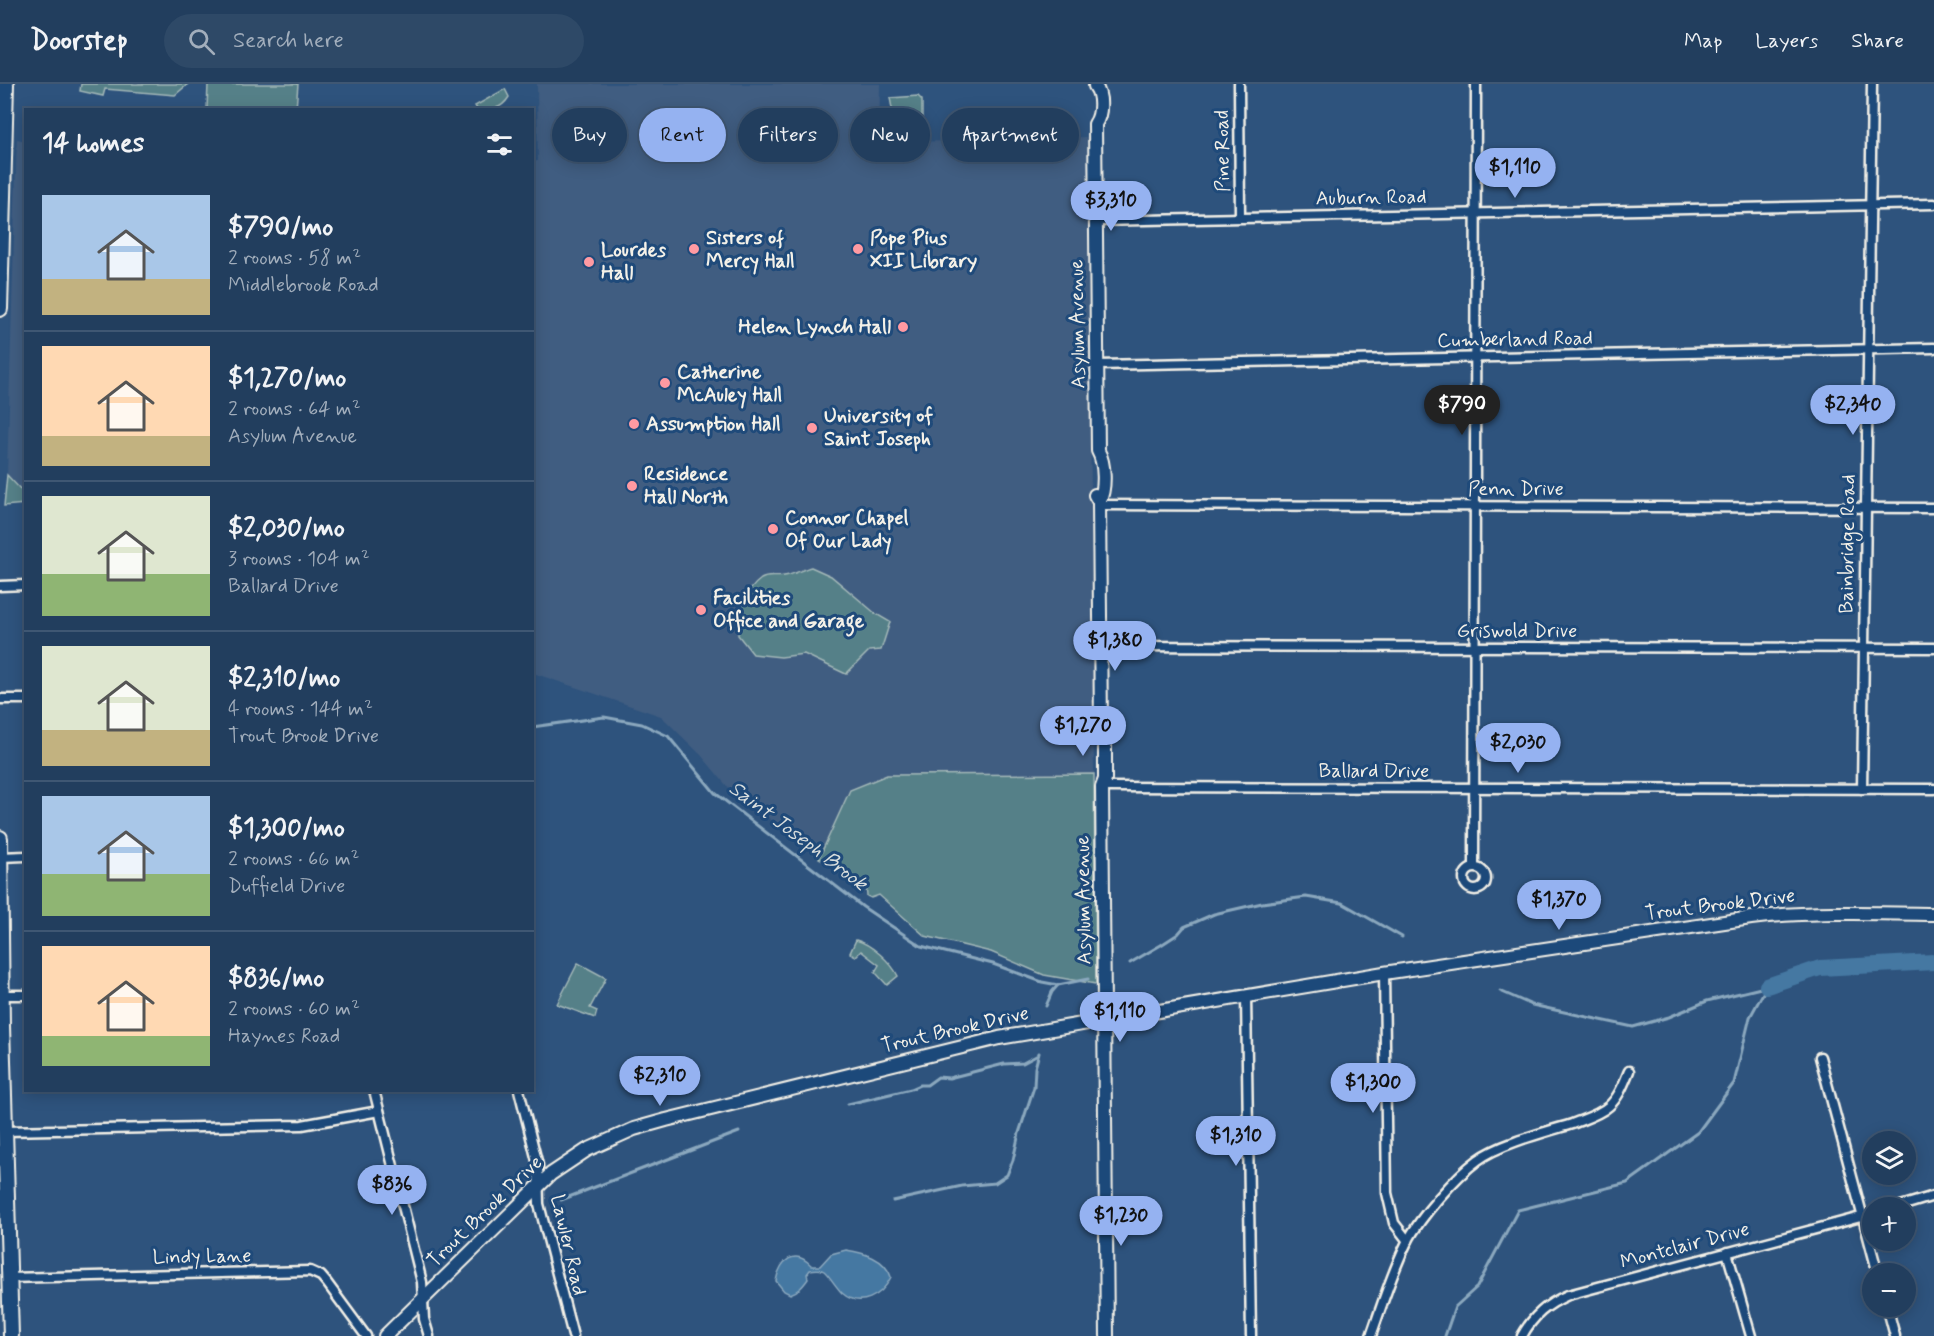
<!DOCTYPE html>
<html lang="en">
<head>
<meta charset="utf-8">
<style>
	body { margin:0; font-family:Mynerve,sans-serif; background:#2e4967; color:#f1f3f6; height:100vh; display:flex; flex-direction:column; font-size:22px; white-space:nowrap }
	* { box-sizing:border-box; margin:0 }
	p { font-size:20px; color:#a2aebc }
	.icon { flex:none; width:33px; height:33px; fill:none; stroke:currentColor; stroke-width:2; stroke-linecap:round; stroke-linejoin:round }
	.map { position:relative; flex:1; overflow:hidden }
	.panel { position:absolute; left:24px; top:24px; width:510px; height:984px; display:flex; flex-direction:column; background:#223e5e; border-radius:0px; box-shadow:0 3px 15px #0003,0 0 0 2px #3f5773 }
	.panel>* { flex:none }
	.banner { position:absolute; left:552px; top:24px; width:570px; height:54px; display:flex; gap:12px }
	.fabs { position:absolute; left:1862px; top:1047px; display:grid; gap:12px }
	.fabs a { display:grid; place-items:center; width:54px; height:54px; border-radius:50%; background:#223e5e; box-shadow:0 3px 15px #0003,0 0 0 2px #3f5773; font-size:30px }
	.price { position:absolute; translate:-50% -51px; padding:0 14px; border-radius:21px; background:#95b2f1; color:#111; font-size:20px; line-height:39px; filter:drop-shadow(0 2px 3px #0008) }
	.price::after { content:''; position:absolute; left:50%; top:36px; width:18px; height:14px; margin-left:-9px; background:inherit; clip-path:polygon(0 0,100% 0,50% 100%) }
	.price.current { background:#222; color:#fff }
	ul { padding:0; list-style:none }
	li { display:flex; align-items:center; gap:18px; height:150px; padding:0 18px }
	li+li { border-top:2px solid #3f5773 }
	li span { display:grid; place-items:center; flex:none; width:168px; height:120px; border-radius:0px; color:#555 }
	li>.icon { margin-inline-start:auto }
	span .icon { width:72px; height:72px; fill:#fffc; stroke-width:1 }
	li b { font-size:26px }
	h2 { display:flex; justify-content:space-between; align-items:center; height:72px; padding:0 18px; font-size:26px }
	.pill { padding:0 21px; border-radius:27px; background:#223e5e; box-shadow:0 3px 15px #0003,0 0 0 2px #3f5773; font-size:21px; line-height:54px }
	.pill.current { background:#95b2f1; color:#111 }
	header { display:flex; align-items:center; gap:36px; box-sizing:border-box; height:84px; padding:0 30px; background:#223e5e; border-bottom:2px solid #3f5773 }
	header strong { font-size:28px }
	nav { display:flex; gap:33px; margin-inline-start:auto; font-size:21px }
	.search { width:420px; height:54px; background:#2e4967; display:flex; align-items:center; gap:15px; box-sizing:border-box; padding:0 21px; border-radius:33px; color:#a2aebc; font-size:22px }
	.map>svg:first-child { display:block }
</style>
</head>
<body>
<header>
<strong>Doorstep</strong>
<div class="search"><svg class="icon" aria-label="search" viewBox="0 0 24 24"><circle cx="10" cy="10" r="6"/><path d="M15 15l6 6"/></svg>Search here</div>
<nav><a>Map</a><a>Layers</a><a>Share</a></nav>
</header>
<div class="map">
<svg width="1934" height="1252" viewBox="0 0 1934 1252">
	<rect width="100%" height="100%" fill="#2e537d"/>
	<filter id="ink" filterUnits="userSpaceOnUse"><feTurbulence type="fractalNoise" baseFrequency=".0167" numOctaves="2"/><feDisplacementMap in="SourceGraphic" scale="12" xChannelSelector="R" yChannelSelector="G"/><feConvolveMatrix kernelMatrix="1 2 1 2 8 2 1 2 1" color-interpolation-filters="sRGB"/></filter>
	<g filter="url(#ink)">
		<g fill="#405d81">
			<polygon points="537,0 880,0 879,59 1087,53 1094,690 886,691 850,706 819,774 726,701 701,671 661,632 533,589 532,77 538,77"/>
			<polygon points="17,55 26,57 25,407 22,408 7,391"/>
		</g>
		<g fill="#548088" stroke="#a4b8b8" stroke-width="1.5">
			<polygon points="81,0 188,0 175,11 105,5 103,12 80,7"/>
			<polygon points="208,0 298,0 296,25 207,25"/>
			<path d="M505,5l4,8c-8,13 -18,13 -32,12l-2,-3z"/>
			<polygon points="918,12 922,16 922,38 895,40 890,14"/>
			<polygon points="7,391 22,407 25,407 25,420 4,422"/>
			<path d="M811,483l20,9 45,38 14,8 -9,28 -12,1 -23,23 -42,-20 -23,3 -28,-3 -15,-19c0,-19 6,-44 23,-56 8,-5 15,-1 23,-3 9,-1 19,-7 27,-9z"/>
			<polygon points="1094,690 1096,900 1044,891 991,868 925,852 879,811 871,814 867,812 866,800 819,774 850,706 887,691"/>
			<path d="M856,856c15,4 35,22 42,36l-11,9 -12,-13 4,-7 -18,-14 -5,5 -6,-3z"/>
			<polygon points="578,879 606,894 590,924 597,927 595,934 557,920"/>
		</g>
		<path fill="#4578a2" stroke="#8ba8be" stroke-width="1.5" d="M846,1166c18,3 39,8 45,27 -9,19 -31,32 -49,16 -6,-6 -13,-18 -18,-22 -4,-3 -9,-2 -14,-1l-3,4 1,5c-5,7 -9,12 -18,15l-6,-3 -8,-10c4,-20 18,-34 36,-15h8l11,-12z"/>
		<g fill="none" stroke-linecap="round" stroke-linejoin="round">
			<g stroke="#8ba8be" stroke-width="3">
				<polyline points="532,643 604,633 642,640 668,652 715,709 863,823 921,862 993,880 1042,898 1058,901 1088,895"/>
				<polyline points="1130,879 1161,861 1178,850 1184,843 1214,830 1262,819 1306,813 1342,819 1402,853"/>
				<polyline points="1500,907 1532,921 1633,943 1669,933 1707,917 1765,903"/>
				<polyline points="1046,922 1052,908 1058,901"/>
				<polyline points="848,1020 911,1005 920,1001 927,1001 938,993 949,994 1004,980 1023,979 1038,971"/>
				<polyline points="561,1116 739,1048"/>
				<polyline points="893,1117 962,1102 995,1099 1007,1091 1013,1076 1019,1049 1034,1003 1035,984 1039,969"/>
				<polyline points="1445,1252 1455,1223 1477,1203 1518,1126 1627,1099 1698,1048 1734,999 1750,933 1767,902"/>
			</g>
			<polyline stroke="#4578a2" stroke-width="16" points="1767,902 1820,884 1934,878"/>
			<g stroke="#f4f1e8" stroke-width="13">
				<g id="minor">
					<polyline points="1239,0 1240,133"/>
					<polyline points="1096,137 1934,120"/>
					<polyline points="1098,281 1934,264"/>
					<polyline points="1099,421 1934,424"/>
					<polyline points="0,502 26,501"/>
					<polyline points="1100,562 1934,564"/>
					<polyline points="0,615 26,615"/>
					<polyline points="1102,703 1934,705"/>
					<polyline points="1862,705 1872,0"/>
					<polyline points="0,773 26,772"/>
					<polyline points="1474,783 1476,0"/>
					<circle cx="1475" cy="795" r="11"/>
					<polyline points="1384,889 1387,1109 1394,1139 1408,1157"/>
					<polyline points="2,911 26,911"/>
					<polyline points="1246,912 1251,1252"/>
					<polyline points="1820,973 1878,1190"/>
					<polyline points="374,1006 422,1198 424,1235 429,1252"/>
					<polyline points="519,1006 538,1081 539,1120 573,1252"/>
					<polyline points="5,1047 302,1041 379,1027"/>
					<polyline points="1894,1124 1934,1112"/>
					<polyline points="1727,1168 1751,1252"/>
					<polyline points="8,1194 310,1187 321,1192 327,1199 366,1252"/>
					<polyline points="1887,1222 1895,1252"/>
					<path d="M1371,1252c11,-31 21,-64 36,-94 14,-26 48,-65 71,-82 21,-16 68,-28 94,-36 12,-5 27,-9 37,-18 10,-9 15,-23 20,-35"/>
					<path d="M1522,1252c11,-20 25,-32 46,-41l304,-81"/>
				</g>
			</g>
			<g stroke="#f4f1e8" stroke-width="16">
				<g id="secondary">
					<path d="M1095,2c7,9 7,28 0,38l3,327c7,12 8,38 1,51"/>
					<polyline points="1095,411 1099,418 1101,645 1097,652"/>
					<polyline points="1101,645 1105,650 1105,695 1102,703 1107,1252"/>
					<path d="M385,1252l166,-162 36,-24 47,-21 32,-9 333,-82 385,-65 367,-55c61,-7 122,-5 183,-4"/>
				</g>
			</g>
			<g stroke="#f4f1e8" stroke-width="18">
				<g id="trunk">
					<polyline points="0,225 6,0"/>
					<polyline points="0,754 2,942 11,1252"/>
				</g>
			</g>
			<use href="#minor" stroke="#1f4a7a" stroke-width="8"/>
			<use href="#secondary" stroke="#1f4a7a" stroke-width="12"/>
			<use href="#trunk" stroke="#1f4a7a" stroke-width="14"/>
		</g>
	</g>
	<g fill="#ff9aa2" stroke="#1f4a7a" stroke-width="2">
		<circle cx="694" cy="165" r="6"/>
		<circle cx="858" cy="165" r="6"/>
		<circle cx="589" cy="178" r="6"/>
		<circle cx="903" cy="243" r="6"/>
		<circle cx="665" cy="299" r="6"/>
		<circle cx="634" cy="340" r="6"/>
		<circle cx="812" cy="344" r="6"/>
		<circle cx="632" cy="402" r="6"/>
		<circle cx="773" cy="445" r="6"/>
		<circle cx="701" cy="526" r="6"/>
	</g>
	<g text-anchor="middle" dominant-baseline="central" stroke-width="6" stroke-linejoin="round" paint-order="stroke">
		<g font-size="20" fill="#f4f1e8" stroke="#1f4a7a">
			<text transform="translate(1223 67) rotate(-91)">Pine Road</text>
			<text transform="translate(1371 114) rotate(-1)">Auburn Road</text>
			<text transform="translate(1078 240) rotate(-91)">Asylum Avenue</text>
			<text transform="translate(1515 256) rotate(-1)">Cumberland Road</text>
			<text x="1516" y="405">Penn Drive</text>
			<text transform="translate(1848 460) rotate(-89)">Bainbridge Road</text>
			<text x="1517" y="547">Griswold Drive</text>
			<text x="1374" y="687">Ballard Drive</text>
			<text transform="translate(1084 816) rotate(-91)">Asylum Avenue</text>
			<text transform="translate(1720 821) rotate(-7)">Trout Brook Drive</text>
			<text transform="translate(955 946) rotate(-13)">Trout Brook Drive</text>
			<text transform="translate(485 1128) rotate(-44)">Trout Brook Drive</text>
			<text transform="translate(568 1161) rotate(77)">Lawler Road</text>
			<text transform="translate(1685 1162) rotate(-15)">Montclair Drive</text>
			<text transform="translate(202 1173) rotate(-1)">Lindy Lane</text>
		</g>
		<g font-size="20" font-weight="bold" fill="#f4f1e8" stroke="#1f4a7a" text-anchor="start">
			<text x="706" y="154">Sisters of<tspan x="706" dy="23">Mercy Hall</tspan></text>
			<text x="870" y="154">Pope Pius<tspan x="870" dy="23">XII Library</tspan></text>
			<text x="601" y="166">Lourdes<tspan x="601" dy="23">Hall</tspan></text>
			<text x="891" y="243" text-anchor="end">Helen Lynch Hall</text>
			<text x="677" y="288">Catherine<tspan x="677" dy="23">McAuley Hall</tspan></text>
			<text x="824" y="332">University of<tspan x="824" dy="23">Saint Joseph</tspan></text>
			<text x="646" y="340">Assumption Hall</text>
			<text x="644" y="390">Residence<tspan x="644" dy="23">Hall North</tspan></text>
			<text x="785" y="434">Connor Chapel<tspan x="785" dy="23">Of Our Lady</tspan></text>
			<text x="713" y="514">Facilities<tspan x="713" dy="23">Office and Garage</tspan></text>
		</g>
		<g font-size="21" font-style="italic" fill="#dadfde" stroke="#1f4a7a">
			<text transform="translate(798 752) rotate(37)">Saint Joseph Brook</text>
		</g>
	</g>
</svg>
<div class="fabs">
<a><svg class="icon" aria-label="layers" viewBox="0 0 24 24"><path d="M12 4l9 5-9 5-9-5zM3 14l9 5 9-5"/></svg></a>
<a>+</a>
<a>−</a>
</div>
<b class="price" style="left:1515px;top:115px">$1,110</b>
<b class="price" style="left:1111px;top:148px">$3,310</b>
<b class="price current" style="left:1462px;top:352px">$790</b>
<b class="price" style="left:1853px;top:352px">$2,340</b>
<b class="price" style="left:1115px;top:588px">$1,380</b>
<b class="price" style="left:1083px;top:673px">$1,270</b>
<b class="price" style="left:1518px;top:690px">$2,030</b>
<b class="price" style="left:1559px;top:847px">$1,370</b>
<b class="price" style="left:1120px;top:959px">$1,110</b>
<b class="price" style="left:660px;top:1023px">$2,310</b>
<b class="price" style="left:1373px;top:1030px">$1,300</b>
<b class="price" style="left:1236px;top:1083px">$1,310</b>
<b class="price" style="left:392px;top:1132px">$836</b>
<b class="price" style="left:1121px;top:1163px">$1,230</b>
<div class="banner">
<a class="pill">Buy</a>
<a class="pill current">Rent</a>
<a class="pill">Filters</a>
<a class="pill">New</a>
<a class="pill">Apartment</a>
</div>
<section class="panel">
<h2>14 homes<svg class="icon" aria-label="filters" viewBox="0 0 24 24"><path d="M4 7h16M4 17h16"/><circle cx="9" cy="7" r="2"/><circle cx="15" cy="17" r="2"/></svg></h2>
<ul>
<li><span style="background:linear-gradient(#a9c7e8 70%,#c2b280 0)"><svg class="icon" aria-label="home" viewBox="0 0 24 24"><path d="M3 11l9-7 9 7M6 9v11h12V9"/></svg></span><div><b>$790/mo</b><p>2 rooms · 58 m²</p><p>Middlebrook Road</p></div></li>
<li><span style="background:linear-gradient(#ffd9b3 75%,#c2b280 0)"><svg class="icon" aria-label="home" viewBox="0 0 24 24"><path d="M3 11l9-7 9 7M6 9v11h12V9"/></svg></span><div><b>$1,270/mo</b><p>2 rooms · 64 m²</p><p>Asylum Avenue</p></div></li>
<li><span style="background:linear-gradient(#dfe7d0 65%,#8fb573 0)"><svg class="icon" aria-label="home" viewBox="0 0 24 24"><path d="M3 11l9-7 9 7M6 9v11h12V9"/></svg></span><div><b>$2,030/mo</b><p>3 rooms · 104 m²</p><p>Ballard Drive</p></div></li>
<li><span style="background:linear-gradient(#dfe7d0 70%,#c2b280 0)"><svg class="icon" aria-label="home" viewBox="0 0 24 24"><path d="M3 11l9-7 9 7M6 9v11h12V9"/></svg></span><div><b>$2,310/mo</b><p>4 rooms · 144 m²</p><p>Trout Brook Drive</p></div></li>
<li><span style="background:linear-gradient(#a9c7e8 65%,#8fb573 0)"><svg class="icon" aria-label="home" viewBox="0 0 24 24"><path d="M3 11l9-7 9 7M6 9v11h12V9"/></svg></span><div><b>$1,300/mo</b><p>2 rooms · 66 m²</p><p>Duffield Drive</p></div></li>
<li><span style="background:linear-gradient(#ffd9b3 75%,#8fb573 0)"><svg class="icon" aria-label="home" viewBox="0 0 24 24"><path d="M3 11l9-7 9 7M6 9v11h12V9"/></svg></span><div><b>$836/mo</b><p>2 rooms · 60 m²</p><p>Haynes Road</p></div></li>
</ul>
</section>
</div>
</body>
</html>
